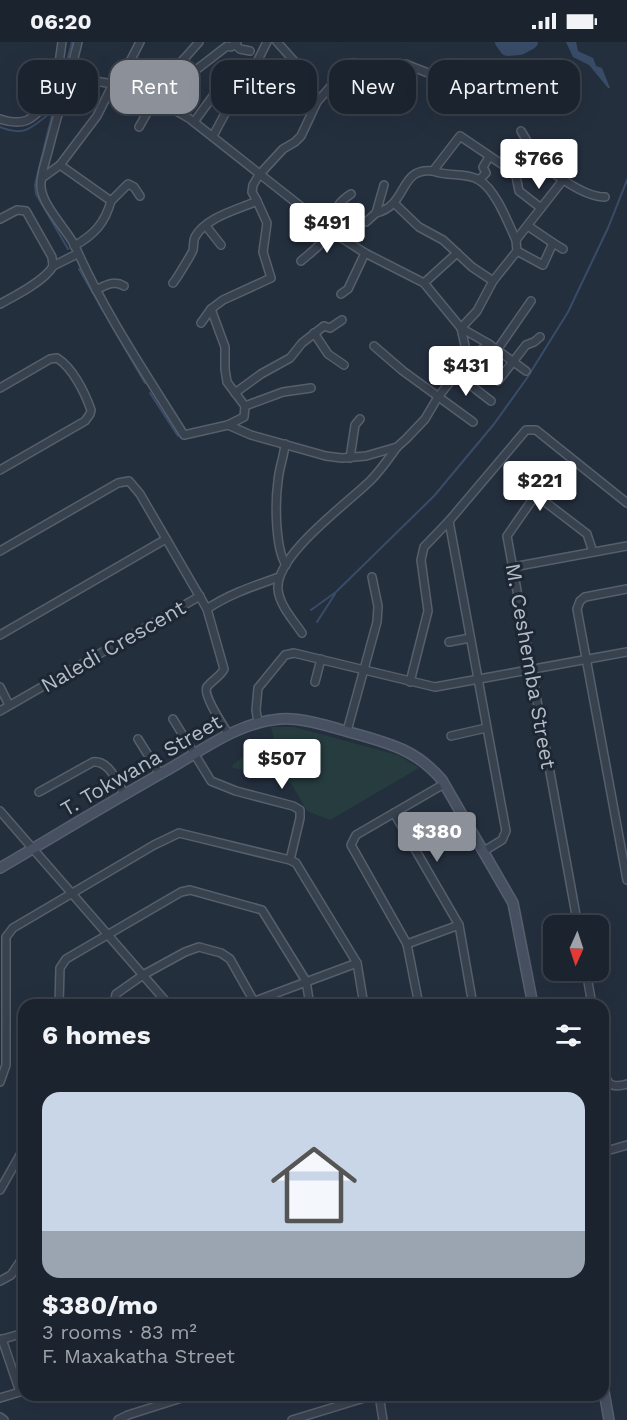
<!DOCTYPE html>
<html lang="en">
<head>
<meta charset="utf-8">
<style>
	body { margin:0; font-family:"Work Sans",sans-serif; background:#282f3a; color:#f1f3f6; height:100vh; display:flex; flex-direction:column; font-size:22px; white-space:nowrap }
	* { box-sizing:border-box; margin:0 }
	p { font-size:20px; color:#a0a4aa }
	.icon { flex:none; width:33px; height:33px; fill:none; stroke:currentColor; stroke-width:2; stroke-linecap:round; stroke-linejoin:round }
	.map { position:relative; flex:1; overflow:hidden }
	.side { position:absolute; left:18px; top:957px; width:591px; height:402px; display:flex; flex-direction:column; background:#1b232e; border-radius:18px; box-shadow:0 6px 24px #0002,0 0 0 2px #39404a }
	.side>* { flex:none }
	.banner { position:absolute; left:18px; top:18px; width:591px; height:54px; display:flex; gap:12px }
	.needle { width:39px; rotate:183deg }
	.tools { position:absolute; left:543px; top:873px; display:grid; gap:12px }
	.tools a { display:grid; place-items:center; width:66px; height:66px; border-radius:12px; background:#1b232e; box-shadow:0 6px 24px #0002,0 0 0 2px #39404a; font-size:30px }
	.price { position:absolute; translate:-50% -51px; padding:0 14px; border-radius:6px; background:#fff; color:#222; font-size:20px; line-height:39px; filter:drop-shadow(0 2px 3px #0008) }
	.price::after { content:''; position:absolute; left:50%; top:36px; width:18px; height:14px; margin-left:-9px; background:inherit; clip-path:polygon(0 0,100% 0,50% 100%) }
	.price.active { background:#8c9099; color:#fff }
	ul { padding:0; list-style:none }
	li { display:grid; align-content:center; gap:12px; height:318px; padding:0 24px }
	li span { display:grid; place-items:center; height:186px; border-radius:18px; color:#555 }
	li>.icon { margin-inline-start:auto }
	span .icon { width:108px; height:108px; fill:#fffc; stroke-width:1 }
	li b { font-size:26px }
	h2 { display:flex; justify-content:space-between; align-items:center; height:72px; padding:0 24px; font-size:26px }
	.chip { padding:0 21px; border-radius:18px; background:#1b232e; box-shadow:0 6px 24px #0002,0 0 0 2px #39404a; font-size:21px; line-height:54px }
	.chip.active { background:#8c9099; color:#fff }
	.status { display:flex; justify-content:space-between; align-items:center; height:42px; padding:0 30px; background:#1b232e; direction:ltr }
	.status svg { height:16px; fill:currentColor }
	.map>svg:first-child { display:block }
</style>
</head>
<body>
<div class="status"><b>06:20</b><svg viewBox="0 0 49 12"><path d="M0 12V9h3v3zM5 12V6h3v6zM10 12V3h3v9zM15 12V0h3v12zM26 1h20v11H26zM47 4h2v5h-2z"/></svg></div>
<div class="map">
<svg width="627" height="1378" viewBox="0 0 627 1378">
	<rect width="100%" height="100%" fill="#242f3e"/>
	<path fill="#263c3f" d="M271,685h23l104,28 21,13 -89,52 -23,-9 -16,-28 -60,-16c12,-13 27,-18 44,-23z"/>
	<polygon fill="#394c67" points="566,0 576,0 578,9 593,16 596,24 602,26 610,46 608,46 589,23 573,15"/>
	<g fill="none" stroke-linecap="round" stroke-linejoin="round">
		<g stroke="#394c67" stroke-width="2">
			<polyline points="63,34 72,0"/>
			<polyline points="53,69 35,143 36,152 68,207"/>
			<path d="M0,85c26,11 32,-1 53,-16"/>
			<polyline points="79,227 145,341"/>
			<polyline points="150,351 178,394"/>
			<polyline points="311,568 336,550 434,454 494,382 527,336 568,270 608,186 627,138"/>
			<polyline points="317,580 335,552"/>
		</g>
		<polyline stroke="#394c67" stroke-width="14" points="502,0 507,7 520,6 531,0"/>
		<g stroke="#565f6c" stroke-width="10">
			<g id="street">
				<path d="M78,0c-9,37 -21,73 -30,110 -3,11 -8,24 -7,35 1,18 26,43 34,59 29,66 71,128 109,189l44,-10 23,10 75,21 16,2 24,-2 31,-9 9,-8 19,-20 13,-22 30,-38 -7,-31 28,16 37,27"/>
				<polyline points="277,0 295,20 295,25 291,29"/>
				<polyline points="234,2 240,7 250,9"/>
				<polyline points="192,31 184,17 199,0"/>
				<polyline points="68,39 89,38 113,42 97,74 60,123 111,159 128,142 134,145 140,154"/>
				<polyline points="169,39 173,28 184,17"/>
				<polyline points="113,42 155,57 190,77 337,193 365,211 424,241 461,286 477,269 493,239 517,209 516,198"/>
				<polyline points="118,43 140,0"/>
				<polyline points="57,53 57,36 62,0"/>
				<path d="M0,77c39,13 37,-18 65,-27"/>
				<polyline points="194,80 221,43"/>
				<polyline points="139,85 155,57 169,39 192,31 227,4 231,5 237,0"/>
				<path d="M521,89c5,8 9,16 15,24 12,17 48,42 69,42"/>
				<polyline points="213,94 241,42 253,28 267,0"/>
				<path d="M433,129c14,6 33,1 46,9 17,10 29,43 37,60l47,-60"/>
				<polyline points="42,136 60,123"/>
				<polyline points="479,138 486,131 483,125 489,115"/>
				<polyline points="395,162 419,185 443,198 457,211 424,241"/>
				<path d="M376,171c33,-8 22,-46 57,-42l27,-35 49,33 7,7 3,15 22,17"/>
				<polyline points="0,177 17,168 26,169 52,215 53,224"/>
				<polyline points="206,184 221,203"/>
				<polyline points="528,184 553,201"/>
				<polyline points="337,193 355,178 366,180 376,171 384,143"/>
				<path d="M74,204c20,-11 31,-23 37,-45"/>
				<polyline points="517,209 543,223 553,201 563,207"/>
				<polyline points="457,211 472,225 493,239"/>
				<path d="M301,219c9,-8 21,-16 27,-27 11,-18 1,-26 23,-40"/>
				<polyline points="53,224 77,212"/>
				<path d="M173,241c2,-2 20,-31 20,-33 1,-5 0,-9 2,-13 11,-20 42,-27 62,-36l-5,-9 1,-7 6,-10 24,-26 12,-7 6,-6 16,-34 34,-39c13,-2 25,11 39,12l11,-10 4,-1 67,26"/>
				<path d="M96,248c10,-5 18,-10 28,-4"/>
				<polyline points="341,252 348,247 365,211"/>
				<path d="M0,262c15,-8 46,-24 53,-38"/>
				<polyline points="201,281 211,267"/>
				<polyline points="314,291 328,312 344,323"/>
				<polyline points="374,304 403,329 473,380"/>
				<polyline points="497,308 531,259"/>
				<polyline points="468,317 489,302"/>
				<polyline points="456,332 491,359"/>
				<polyline points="498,339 526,303 534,300 540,295"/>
				<path d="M0,346l50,-29 7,-1c16,10 28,35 34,52l-1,4 -5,7 -85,49"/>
				<polyline points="235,351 261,332 290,316 302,301 324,284 330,286 342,278"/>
				<polyline points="245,364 283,350 311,346"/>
				<polyline points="228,383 244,375 245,364 227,340 225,327 225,305 211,267 223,258 271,236 263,210 267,181 257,159"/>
				<path d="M285,402c-1,13 -6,24 -7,37 -3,21 -3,67 8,84"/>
				<polyline points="350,416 355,383 360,377"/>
				<polyline points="449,479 506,789 502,798 484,809"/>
				<path d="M0,509l118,-68 11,-2 11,13 67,115c22,-15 47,-23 72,-32"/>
				<polyline points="513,525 627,504"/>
				<polyline points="627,547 585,555 580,559 577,567 627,838"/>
				<path d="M207,567l17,60c-4,8 -12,11 -17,18 -5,7 17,40 22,48"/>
				<path d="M302,591c-8,-12 -23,-28 -24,-44 -3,-34 70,-86 93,-109 10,-10 18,-22 26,-33"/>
				<polyline points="0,593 166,497"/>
				<polyline points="449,600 470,596"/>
				<polyline points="315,640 321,617"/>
				<polyline points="410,640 428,569 421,518 424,505 449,479 526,388 536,388 627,461"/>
				<polyline points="0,645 9,663"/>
				<polyline points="0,669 200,554"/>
				<polyline points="173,677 211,739 236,749 293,764 300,768 300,776 290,818"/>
				<polyline points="258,680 256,668 258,646 285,613 294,611 435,645 627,610"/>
				<polyline points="347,689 377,580 378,564 372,535"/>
				<polyline points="451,694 486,686"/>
				<polyline points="138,697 160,732"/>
				<path d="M39,750l54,-30c16,-2 24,20 32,33"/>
				<polyline points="0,769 169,963"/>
				<polyline points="394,771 459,883 473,963"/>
				<polyline points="578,884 507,494 530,461 534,456 540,456 587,492 593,510"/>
				<polyline points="407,902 459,883"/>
				<polyline points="586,928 592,963"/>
				<polyline points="255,959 357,921"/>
				<polyline points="59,963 60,926 66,917 181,850 190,848 262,868 306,939 310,963"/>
				<polyline points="114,963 116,952 143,933 185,910 199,905 221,911 230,917 256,963"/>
				<polyline points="419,963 407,902 351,803 356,793 444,742"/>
				<path d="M603,1021c3,17 3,27 24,21"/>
				<polyline points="0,1040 6,1023 6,895 13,886 154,803 179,791 290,818 296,821 357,921 364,963"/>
				<polyline points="603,1110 627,1103"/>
				<polyline points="0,1148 24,1106"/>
				<polyline points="0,1239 11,1233 24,1214"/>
				<polyline points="2,1297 20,1350"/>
				<polyline points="0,1298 24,1291"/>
				<polyline points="379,1353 383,1378"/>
				<polyline points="0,1356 23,1349"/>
				<polyline points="0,1375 4,1378"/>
				<polyline points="118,1378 128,1373 191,1353"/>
				<polyline points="292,1378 374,1353"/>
			</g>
		</g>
		<g stroke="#565f6c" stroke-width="12">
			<g id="secondary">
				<path d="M0,826c56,-33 112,-67 169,-99 35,-20 70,-47 111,-50 24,-2 57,10 80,16 35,10 58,17 82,45l71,123 20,102"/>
				<polyline points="603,1344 609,1378"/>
			</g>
		</g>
		<use href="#street" stroke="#38414e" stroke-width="7"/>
		<use href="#secondary" stroke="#465061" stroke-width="9"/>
	</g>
	<g text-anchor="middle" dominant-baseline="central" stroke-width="6" stroke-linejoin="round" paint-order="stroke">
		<g font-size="21" fill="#b4bcc9" stroke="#1d2633">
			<text transform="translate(113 604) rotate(-30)">Naledi Crescent</text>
			<text transform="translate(531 624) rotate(80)">M. Ceshemba Street</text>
			<text transform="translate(141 723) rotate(-30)">T. Tokwana Street</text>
		</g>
	</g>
</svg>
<div class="tools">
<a><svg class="needle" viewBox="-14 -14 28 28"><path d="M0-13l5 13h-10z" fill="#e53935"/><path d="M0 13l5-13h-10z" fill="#a0a4aa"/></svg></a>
</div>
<b class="price" style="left:539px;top:148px">$766</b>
<b class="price" style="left:327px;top:212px">$491</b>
<b class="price" style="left:466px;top:355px">$431</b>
<b class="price" style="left:540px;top:470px">$221</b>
<b class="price" style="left:282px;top:748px">$507</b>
<b class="price active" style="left:437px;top:821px">$380</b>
<div class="banner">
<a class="chip">Buy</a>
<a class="chip active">Rent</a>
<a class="chip">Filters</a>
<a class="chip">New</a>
<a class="chip">Apartment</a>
</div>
<section class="side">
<h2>6 homes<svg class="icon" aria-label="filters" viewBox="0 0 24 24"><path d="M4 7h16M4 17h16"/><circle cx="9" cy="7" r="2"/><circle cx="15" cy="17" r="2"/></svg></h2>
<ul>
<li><span style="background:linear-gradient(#c9d6e8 75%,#9aa5b1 0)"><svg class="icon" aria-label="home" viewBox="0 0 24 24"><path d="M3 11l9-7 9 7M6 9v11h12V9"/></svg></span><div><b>$380/mo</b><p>3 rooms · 83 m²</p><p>F. Maxakatha Street</p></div></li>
</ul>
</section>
</div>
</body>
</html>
